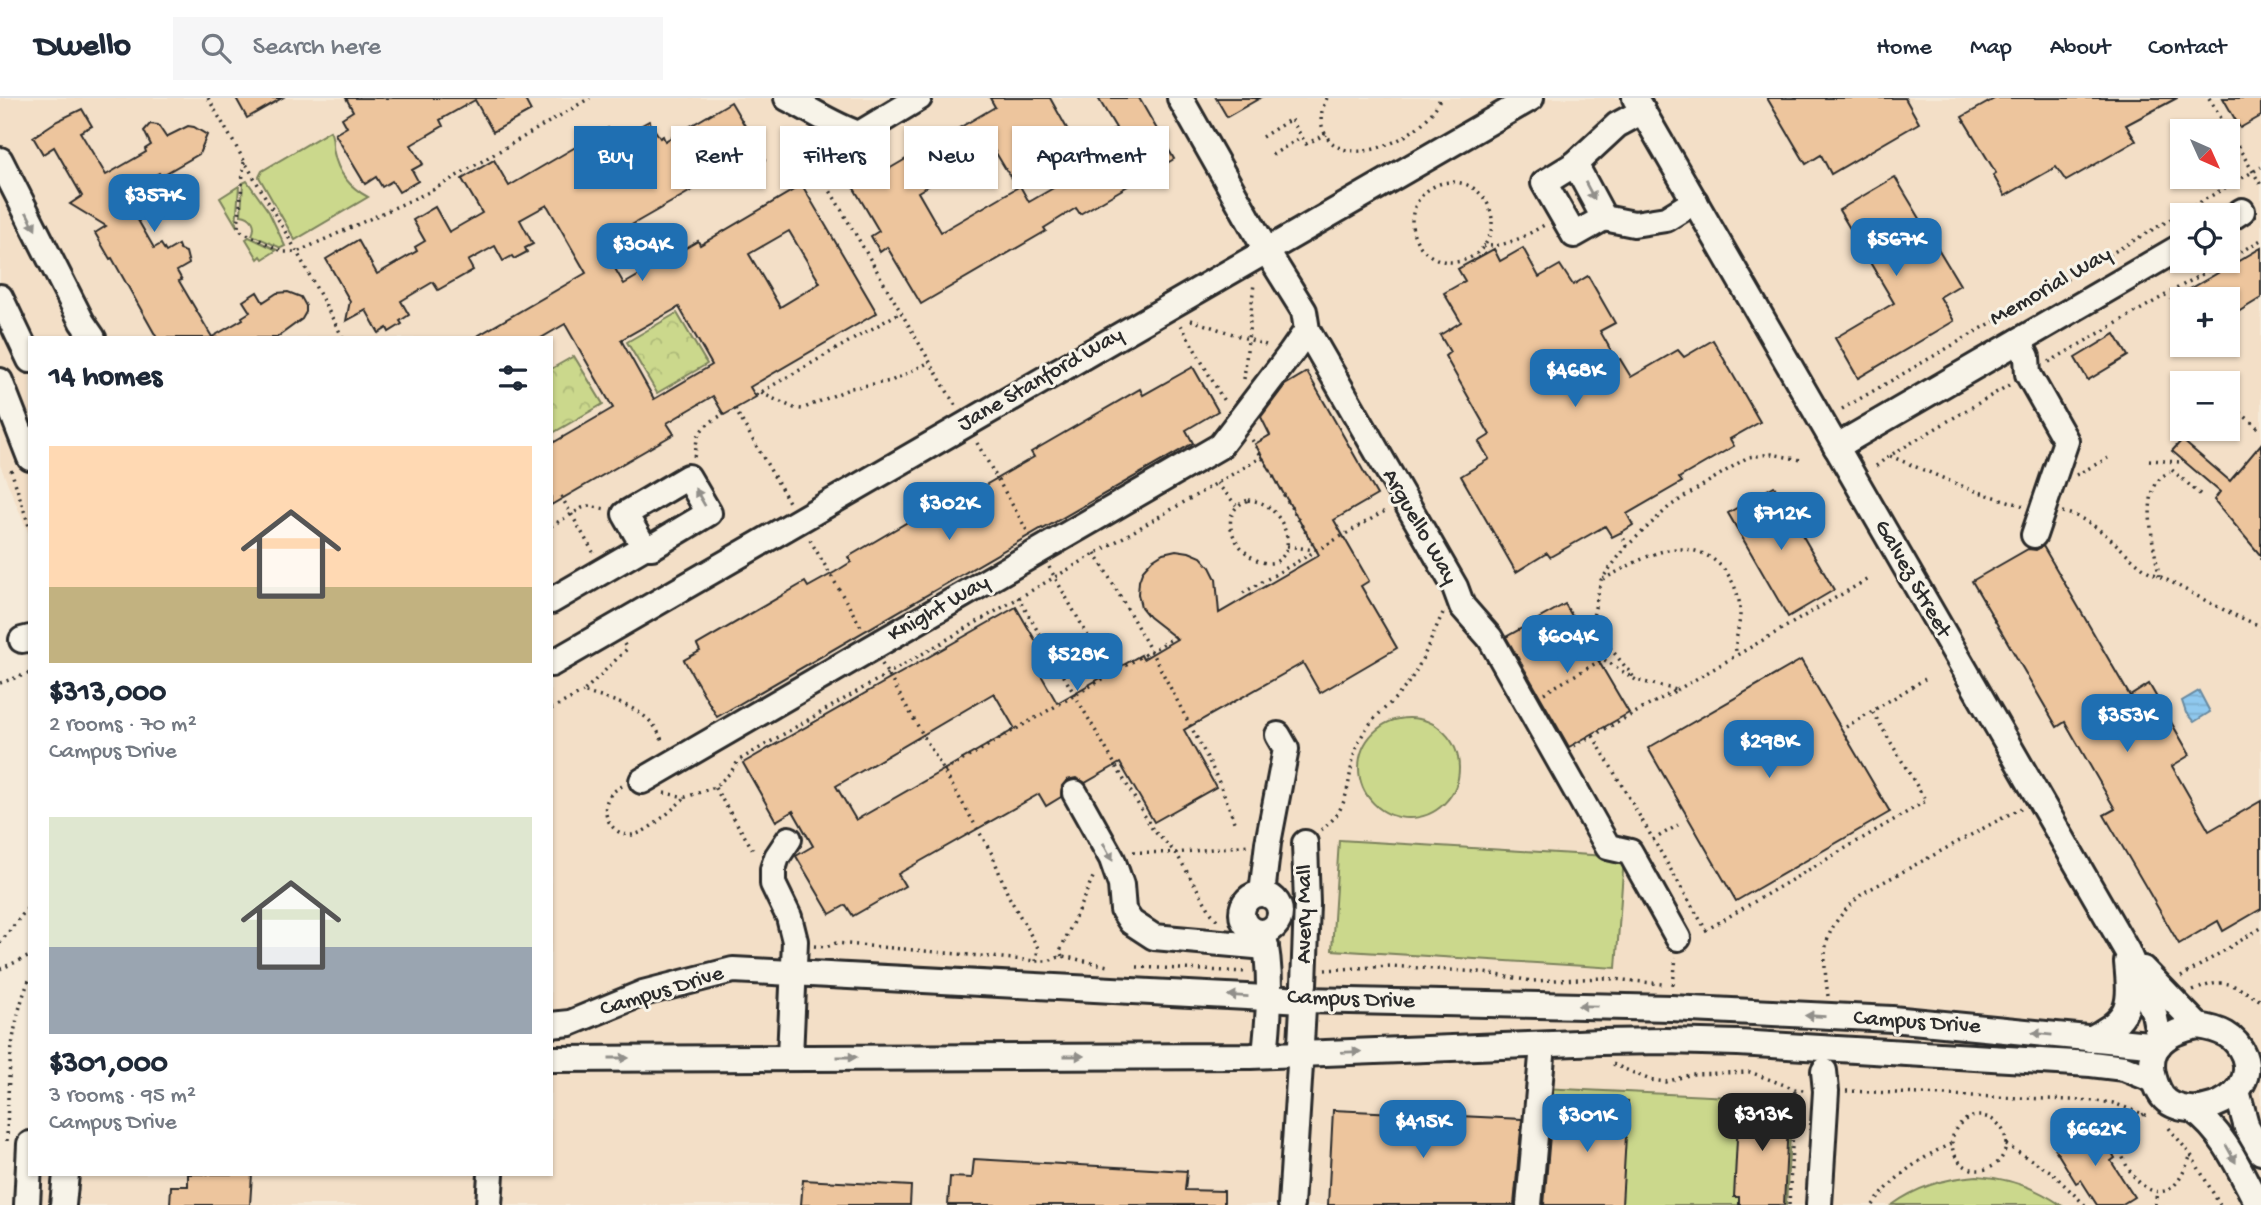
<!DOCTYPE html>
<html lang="en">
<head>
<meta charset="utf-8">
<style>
	body { margin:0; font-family:"Gochi Hand",sans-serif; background:#f6f6f7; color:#1f2937; height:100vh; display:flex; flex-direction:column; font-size:26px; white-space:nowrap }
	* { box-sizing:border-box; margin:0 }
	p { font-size:23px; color:#747a83 }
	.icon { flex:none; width:38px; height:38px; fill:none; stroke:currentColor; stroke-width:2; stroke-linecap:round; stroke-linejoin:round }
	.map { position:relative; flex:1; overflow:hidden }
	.sheet { position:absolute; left:28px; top:238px; width:525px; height:840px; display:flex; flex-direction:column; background:#fff; border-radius:0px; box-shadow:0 2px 5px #0004 }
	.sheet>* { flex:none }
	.hud { position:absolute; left:574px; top:28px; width:665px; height:63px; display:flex; gap:14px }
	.needle { width:46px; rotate:135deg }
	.buttons { position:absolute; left:2170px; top:21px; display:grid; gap:14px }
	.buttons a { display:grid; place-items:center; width:70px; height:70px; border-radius:0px; background:#fff; box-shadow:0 2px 5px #0004; font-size:35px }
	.price { position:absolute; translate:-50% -60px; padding:0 16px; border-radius:14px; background:#1f6fb2; color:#fff; font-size:23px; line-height:46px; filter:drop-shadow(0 2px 4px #0008) }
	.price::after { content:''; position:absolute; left:50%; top:42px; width:21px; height:16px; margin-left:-10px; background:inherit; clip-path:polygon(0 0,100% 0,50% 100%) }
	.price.selected { background:#222; color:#fff }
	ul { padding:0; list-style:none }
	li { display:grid; align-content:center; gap:14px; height:371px; padding:0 21px }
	li span { display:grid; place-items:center; height:217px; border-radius:0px; color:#555 }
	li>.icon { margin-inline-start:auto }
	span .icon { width:126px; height:126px; fill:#fffc; stroke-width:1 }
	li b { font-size:30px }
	h2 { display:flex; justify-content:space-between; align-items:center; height:84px; padding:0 21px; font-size:30px }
	.pill { padding:0 24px; border-radius:0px; background:#fff; box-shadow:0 2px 5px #0004; font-size:24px; line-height:63px }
	.pill.selected { background:#1f6fb2; color:#fff }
	header { display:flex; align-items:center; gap:42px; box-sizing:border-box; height:98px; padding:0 35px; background:#fff; border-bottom:2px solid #e0e1e3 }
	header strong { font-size:33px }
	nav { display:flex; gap:38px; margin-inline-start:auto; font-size:24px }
	.search { width:490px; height:63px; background:#f6f6f7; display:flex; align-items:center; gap:18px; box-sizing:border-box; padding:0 24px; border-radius:0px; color:#747a83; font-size:26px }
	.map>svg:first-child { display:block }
</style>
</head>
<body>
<header>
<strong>Dwello</strong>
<div class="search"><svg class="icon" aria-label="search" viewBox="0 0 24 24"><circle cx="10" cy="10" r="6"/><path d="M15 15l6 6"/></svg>Search here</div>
<nav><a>Home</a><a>Map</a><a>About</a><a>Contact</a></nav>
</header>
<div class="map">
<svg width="2261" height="1107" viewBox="0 0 2261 1107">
	<defs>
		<pattern id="forest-crowns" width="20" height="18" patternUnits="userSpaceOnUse" patternTransform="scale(1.75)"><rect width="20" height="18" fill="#cbd88c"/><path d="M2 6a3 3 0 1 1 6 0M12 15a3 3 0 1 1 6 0" fill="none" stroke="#aeba79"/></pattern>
		<pattern id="water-rules" width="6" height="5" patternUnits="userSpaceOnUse" patternTransform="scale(1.75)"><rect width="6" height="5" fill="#90c9ef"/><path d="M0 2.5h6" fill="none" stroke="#7cadcd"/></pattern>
	</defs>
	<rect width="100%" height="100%" fill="#f5ead9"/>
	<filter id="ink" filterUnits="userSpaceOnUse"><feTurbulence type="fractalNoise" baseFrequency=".0143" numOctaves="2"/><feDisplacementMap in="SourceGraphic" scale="14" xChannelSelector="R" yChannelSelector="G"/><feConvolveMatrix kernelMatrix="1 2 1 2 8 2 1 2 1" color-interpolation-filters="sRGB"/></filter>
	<g filter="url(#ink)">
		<path fill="#f3dfc7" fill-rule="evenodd" d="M0,0h2261v1107h-2226l3,-31h513v-836h-521v199l-30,-72zM2182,33h46v46h-46zM2182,117h46v46h-46zM2182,201h46v46h-46zM2182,285h46v46h-46z"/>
		<g fill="#cbd88c" stroke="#7b825c" stroke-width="2">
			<path d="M330,33c4,7 2,15 4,22 4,20 17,35 34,44l-73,43 -36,-63 3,-6z"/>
			<path d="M247,83l22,31 16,34 -4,2 -29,-13c5,-10 0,-19 -11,-20l2,-32z"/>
			<polygon points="239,88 236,127 220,100"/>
			<polygon points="249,139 277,152 263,161 261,158 258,161 246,141"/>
			<circle cx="1409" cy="670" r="50"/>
			<polygon points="1339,742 1624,759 1616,870 1332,852"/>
			<polygon points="1541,990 1792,1002 1786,1107 1535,1107"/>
			<path d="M1977,1078c32,2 58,11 84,29h-169c26,-19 54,-27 85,-29z"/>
		</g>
		<g fill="url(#forest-crowns)" stroke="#7b825c" stroke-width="2">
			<polygon points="677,215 707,266 657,295 627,244"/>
			<polygon points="574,258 603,306 551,336 551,271"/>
		</g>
		<polygon fill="url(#water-rules)" stroke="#688aa1" stroke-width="2" points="2199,593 2210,614 2194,624 2186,615 2182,603"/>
		<g fill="#edc59d" stroke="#2b2b2b" stroke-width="2" fill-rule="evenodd">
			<polygon points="236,0 282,0 247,20"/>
			<polygon points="346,0 524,0 531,13 493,34 475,2 440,22 443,28 411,47 423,66 412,72 418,83 399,94 392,83 382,89 376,79 365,86 335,36 347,29 342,20 353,13"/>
			<path d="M990,0h60l29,52 37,-22 -18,-30h41l35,61 -94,55 -4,-6 -32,20 2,3 -125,73 -34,-57 -7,5 -9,-16 8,-5 -37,-63 33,-19 12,21 108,-63zM993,50l18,30 36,-21 15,26 -33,19 -9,-16 -79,46 -23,-40z"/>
			<polygon points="1216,0 1260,0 1227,19"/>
			<polygon points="1767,0 1905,0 1919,25 1831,76 1821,57 1806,66"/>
			<polygon points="1996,0 2177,0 2126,27 2136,43 2066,83 2056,69 2005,98 1993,77 1996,75 1962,19"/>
			<polygon points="2223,0 2261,0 2261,18 2240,30"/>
			<path d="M731,4l34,58 -43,25 -5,-9 -117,67 24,41 74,-43 2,4 102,-60 75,128 -127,74 6,10 -32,18 -11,-19 -46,27 7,11 -123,71v-61l62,-36 -48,-84 -24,14h-67l112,-65 -39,-68 -27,15 13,24 -8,4 2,4 -13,7 -2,-3 -9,5 -8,-15 -27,15 5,9 -35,20 -5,-8 -32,19 8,14 -9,6 2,3 -13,8 -2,-4 -8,5 -13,-23 -20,11 4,-20 -24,-42 32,-19 19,34 40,-23 -2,-4 10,-6 -12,-21 22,-13 14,25 33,-19 -20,-34 32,-19 15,26 99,-58 7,12 34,-19 11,17 3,-2 2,5zM789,133l31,52 -40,24 -31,-53zM679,209l33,58 -58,34 -33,-59z"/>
			<polygon points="82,11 92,28 80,34 106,77 146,54 145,51 151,47 144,33 150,26 158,27 166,39 188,28 194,29 207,37 199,56 161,78 159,75 123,96 154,150 161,146 166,154 178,147 180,152 186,154 189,166 177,173 182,182 179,183 212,239 243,221 242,219 250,214 243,203 257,194 263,204 277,195 288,194 301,199 306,208 306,214 302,221 276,240 157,240 112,160 110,161 95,135 106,128 70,106 82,98 54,49 43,56 33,39 57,23"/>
			<polygon points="1895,79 1960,187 1940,199 1954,223 1858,280 1835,240 1894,205 1839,112"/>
			<polygon points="1523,150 1539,179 1560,167 1573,187 1588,178 1615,225 1600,233 1617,263 1620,261 1631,279 1678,252 1684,259 1713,242 1760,324 1730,341 1734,348 1679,380 1682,384 1627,416 1633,427 1622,434 1612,439 1605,428 1550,459 1547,455 1516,474 1461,378 1489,361 1479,344 1490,337 1445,258 1450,254 1440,237 1461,224 1444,195 1465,183 1458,171 1494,151 1500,163"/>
			<polygon points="2261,150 2261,200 2228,220 2228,201 2173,201"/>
			<polygon points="2115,236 2128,258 2088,282 2075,260"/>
			<polygon points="1193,269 1218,313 1186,332 1193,345 1043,431 1042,430 717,619 684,562 700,553 697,547 805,484 808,489 835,474 851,464 848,459 957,395 961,401 1034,359 1031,354 1140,291 1143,297"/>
			<path d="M1307,274l70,123 -43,25 35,61 -8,5 36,62 -77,45 -17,-30 -119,67 32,57 -62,35 -34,-59 -35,20 -9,-5 -9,2 -5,6 -1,11 -15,9 -7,-12 -141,80 7,12 -52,30 -7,-11 -16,9 -34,-58 17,-10 -20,-35 -17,10 -33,-58 273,-156 32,55 -11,6 20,35 84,-48 2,4 34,-20 -28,-22 -8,-10 -3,-13 1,-13 4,-11 9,-10 11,-7 13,-3 13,2 12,5 9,10 6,12 3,34 100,-58 -64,-111 15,-9 -9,-18 24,-32zM994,595l21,36 -159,91 -20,-34z"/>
			<polygon points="2182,342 2230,383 2261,346 2261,458 2214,402 2220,394 2172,353"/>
			<polygon points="1774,388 1834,492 1788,519 1728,415"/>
			<polygon points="2043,448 2130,598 2149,586 2190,657 2172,668 2209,733 2261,703 2261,811 2223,833 2218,823 2179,846 2104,717 2115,711 2065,624 2057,629 1972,483 2028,451 2036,452"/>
			<polygon points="1565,506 1629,615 1569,649 1506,539"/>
			<polygon points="1801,562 1890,714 1736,803 1648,650"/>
			<polygon points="1574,1000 1628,1003 1622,1107 1544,1107 1552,1014 1573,1014"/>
			<polygon points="1739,1002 1789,1004 1784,1107 1739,1107 1739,1099 1734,1099"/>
			<polygon points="1333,1012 1522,1021 1514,1107 1328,1107"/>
			<polygon points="2095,1027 2115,1060 2111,1063 2134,1099 2121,1107 2097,1107 2081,1082 2076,1085 2055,1051"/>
			<polygon points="974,1061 1187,1073 1185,1092 1224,1093 1224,1107 948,1107 950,1079 972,1080"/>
			<polygon points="188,1076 252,1076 250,1107 170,1107 171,1088 188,1088"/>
			<polygon points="803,1082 911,1088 910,1107 801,1107"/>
		</g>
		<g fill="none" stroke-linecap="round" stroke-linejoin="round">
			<g stroke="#2b2b2b" stroke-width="30">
				<g id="minor">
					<path d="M787,0c24,12 47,28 72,36l60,-36"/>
					<polyline points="1180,0 1266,152 1304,213 1307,232 1455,489 1462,508 1490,540 1608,749 1630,754 1678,840"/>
					<polyline points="1635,0 2127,853 2154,915 2160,945"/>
					<polyline points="1643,13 1617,27 1575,66 1604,120 1634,126 1666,121 1695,103"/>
					<polyline points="0,62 82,224 93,240"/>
					<polyline points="1575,66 1544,85 1574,137 1604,120"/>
					<polyline points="2228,122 2242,113"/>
					<polyline points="0,199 30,262"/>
					<polyline points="2019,243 2027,259 2028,276 2066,343 2034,437"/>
					<polyline points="0,283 30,360"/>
					<polyline points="1836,349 2182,148"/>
					<polyline points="551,503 644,449 652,449 709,415 688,379 625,416 644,449"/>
					<polyline points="22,542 30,540"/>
					<polyline points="551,566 1531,0"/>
					<polyline points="642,683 1220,348 1291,255 1307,232"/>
					<polyline points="1075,695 1112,761 1121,787 1123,812 1131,824 1154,839 1266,849"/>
					<polyline points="789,741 777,759 773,771 773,786 789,819 795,843 790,959"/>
					<circle cx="1261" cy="815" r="19"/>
					<polyline points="1262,796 1268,745 1286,651 1278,637"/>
					<path d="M1263,835c9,34 6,86 2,121"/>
					<polyline points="2143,871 2198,928"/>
					<polyline points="1304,886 1307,806 1305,745"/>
					<polyline points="551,927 570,925 643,895 733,872 1304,902 1671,910 1892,921 2159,947"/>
					<path d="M2198,928c21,3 38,9 46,30 17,47 -69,74 -86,33 -17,-38 4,-56 40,-63z"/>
					<path d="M2090,941c42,-21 41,-34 37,-77"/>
					<polyline points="1301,946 1303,909"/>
					<polyline points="551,961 1251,958 1601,944 1666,943 1738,945 2091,966 2124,970 2154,982"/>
					<polyline points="2237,993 2247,1030 2261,1054"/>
					<path d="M2193,1012c32,23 47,61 65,95"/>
					<polyline points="27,1107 30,1046"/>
					<polyline points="63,1107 66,1076"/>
					<polyline points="489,1107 491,1076"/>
					<polyline points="1291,1107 1300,967"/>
					<polyline points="1529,1107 1543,947"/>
					<polyline points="1819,1107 1826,993 1824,973"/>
				</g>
			</g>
			<g stroke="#2b2b2b" stroke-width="3.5" stroke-dasharray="2 5" stroke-linecap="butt">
				<polyline points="208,0 297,154 343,240"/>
				<path d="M1327,0c-5,10 -8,20 -4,31 18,49 105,7 117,-31"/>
				<polyline points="2209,0 2261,87"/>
				<polyline points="1262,39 1291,21 1306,46 1326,36"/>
				<polyline points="817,41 817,70 955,307"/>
				<polyline points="1272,57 1302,39"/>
				<polyline points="244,64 238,129 241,133 284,154 297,154 431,93 590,0"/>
				<circle cx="1452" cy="124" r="40"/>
				<path d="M1483,148c25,1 42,-10 63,-22"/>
				<polyline points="2228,161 2261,142"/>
				<polyline points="1191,222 1269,248"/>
				<polyline points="1181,227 1225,305"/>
				<polyline points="2049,264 2225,163"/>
				<polyline points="1244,281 1254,185"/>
				<polyline points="761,295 794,310 802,311 851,290 891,283 930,264"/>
				<polyline points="756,297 901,214"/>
				<polyline points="2230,305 2259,331"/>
				<polyline points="735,311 789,404"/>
				<polyline points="1842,311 2261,69"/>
				<polyline points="1252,342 1316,452"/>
				<polyline points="977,345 1029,436"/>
				<polyline points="1890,358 1969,391 2024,408"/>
				<path d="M694,359c2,-6 2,-11 3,-18 4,-12 16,-19 27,-25"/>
				<polyline points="2149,362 2179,364"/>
				<polyline points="1876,368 1889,358 2009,287"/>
				<polyline points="11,372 30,431"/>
				<polyline points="2172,372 2201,397"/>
				<polyline points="2076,377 2108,360"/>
				<polyline points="1217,385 1236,407"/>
				<polyline points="561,398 593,454"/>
				<path d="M1248,402c9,1 17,3 24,10 12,11 23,36 8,49 -24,20 -77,-41 -32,-59z"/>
				<path d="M2062,414c35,7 56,37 83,57 7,5 17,8 24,12 30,16 60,33 92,45"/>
				<polyline points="551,428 582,410 588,408 606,411"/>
				<polyline points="810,442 863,532"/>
				<polyline points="1287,448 1314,452"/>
				<polyline points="1626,449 1670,408 1748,359 1772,356 1801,362"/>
				<path d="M1095,455c31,53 61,106 89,161 19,35 38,69 50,108"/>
				<polyline points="2261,460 2261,462"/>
				<polyline points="1049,469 1110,577"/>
				<path d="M2159,478c-4,-28 -23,-91 11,-104"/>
				<path d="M1603,481c17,-8 36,-20 54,-26 39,-14 74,9 82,48 4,22 -5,33 -3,54"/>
				<polyline points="1243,495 1387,412"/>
				<polyline points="1018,499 1153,732 1176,755 1212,816 1219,824"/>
				<polyline points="1593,519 1611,551 1636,582 1603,561 1593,519 1601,482 1626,449 1622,434"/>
				<path d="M624,546l3,5 -44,43c31,9 70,16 80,52"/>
				<polyline points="882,566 992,756 1008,797 1038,850 1036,863"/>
				<polyline points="0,585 30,575"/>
				<polyline points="1677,592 1868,481"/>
				<polyline points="1544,595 1603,561"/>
				<polyline points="551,611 583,594"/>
				<polyline points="1846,629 1925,581"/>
				<polyline points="1593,638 1706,832 1926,703 1872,613"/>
				<polyline points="1574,648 1677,592 1636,582"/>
				<polyline points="944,673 1180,536"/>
				<path d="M622,688c-5,3 -10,6 -13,11 -10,16 3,39 23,38 17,-2 41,-27 54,-38"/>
				<polyline points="715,690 755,755"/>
				<polyline points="664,695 686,699 715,689 730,675 739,662 1262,359"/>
				<path d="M1321,732c38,-28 21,-61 42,-96 11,-19 30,-31 43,-48 17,-22 25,-49 37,-73"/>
				<polyline points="1653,742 1678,727"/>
				<polyline points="1133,754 1176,755 1248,747"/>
				<polyline points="0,845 30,807"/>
				<polyline points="814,848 826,849 836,845 1036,863 1048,863 1062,858 1108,868"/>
				<polyline points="1062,858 1060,853 1094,777"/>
				<polyline points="1137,869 1248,874"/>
				<polyline points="0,871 30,858"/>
				<polyline points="1325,872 1390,868 1479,874 1532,883 1604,880 1662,886"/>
				<polyline points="2181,879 2261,830"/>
				<polyline points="1673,887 1676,859"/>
				<path d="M2193,893c33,-15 39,-7 68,10"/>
				<path d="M1828,898c-7,-52 -5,-67 35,-103l158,-85"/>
				<polyline points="1613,966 1650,982 1666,984 1692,976 1750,974 1795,991 1804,992"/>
				<polyline points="1846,993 2096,1003 2113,1005 2151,1019"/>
				<path d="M2144,1016c-9,5 -22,10 -24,21 -5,23 25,70 51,53 10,-7 15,-22 20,-33"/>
				<circle cx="1979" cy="1045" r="27"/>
				<polyline points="2169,1030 2191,1057 2220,1107"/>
				<path d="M7,1043c1,-55 1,-112 23,-163"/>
				<polyline points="2006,1047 2050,1073 2085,1107"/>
				<polyline points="1789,1107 1795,991"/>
				<path d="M1873,1107c21,-28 46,-47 78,-61"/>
				<polyline points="2155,1107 2157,1094"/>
			</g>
			<use href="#minor" stroke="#f7f3e8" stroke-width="24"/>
		</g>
		<defs><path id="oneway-solid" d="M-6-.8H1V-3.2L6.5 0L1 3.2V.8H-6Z" transform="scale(1.75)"/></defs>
		<g fill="#918f8a">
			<use href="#oneway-solid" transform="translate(1590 93) rotate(62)"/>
			<use href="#oneway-solid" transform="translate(31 123) rotate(63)"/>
			<use href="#oneway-solid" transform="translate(700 399) rotate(-120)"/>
			<use href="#oneway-solid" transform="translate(1108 754) rotate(62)"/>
			<use href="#oneway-solid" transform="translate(1238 898) rotate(-177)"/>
			<use href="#oneway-solid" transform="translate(1588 908) rotate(-179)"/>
			<use href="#oneway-solid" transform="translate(1815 918) rotate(-177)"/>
			<use href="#oneway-solid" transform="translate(2042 936) rotate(-174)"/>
			<use href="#oneway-solid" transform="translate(1351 954) rotate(-2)"/>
			<use href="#oneway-solid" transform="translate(1074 958)"/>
			<use href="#oneway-solid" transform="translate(847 959)"/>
			<use href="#oneway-solid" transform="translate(619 960)"/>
			<use href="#oneway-solid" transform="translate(2231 1056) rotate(61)"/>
		</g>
	</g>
	<g text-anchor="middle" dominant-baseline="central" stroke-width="6" stroke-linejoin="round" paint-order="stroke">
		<g font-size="23" fill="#2b2b2b" stroke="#f7f3e8">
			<text transform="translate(2051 189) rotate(-30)">Memorial Way</text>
			<text transform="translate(1041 282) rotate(-30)">Jane Stanford Way</text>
			<text transform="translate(1419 429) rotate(60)">Arguello Way</text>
			<text transform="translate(1912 481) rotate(60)">Galvez Street</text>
			<text transform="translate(939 511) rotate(-30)">Knight Way</text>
			<text transform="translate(1305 816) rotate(-90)">Avery Mall</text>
			<text transform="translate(662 894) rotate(-17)">Campus Drive</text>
			<text transform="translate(1351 902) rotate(2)">Campus Drive</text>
			<text transform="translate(1917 925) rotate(4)">Campus Drive</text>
		</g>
	</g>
</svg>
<div class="buttons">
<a><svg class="needle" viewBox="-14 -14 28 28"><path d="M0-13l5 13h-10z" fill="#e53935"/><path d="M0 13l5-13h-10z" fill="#747a83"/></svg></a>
<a><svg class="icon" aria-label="locate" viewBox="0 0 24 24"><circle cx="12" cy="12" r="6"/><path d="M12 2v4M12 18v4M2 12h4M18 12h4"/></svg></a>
<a>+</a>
<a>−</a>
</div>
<b class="price" style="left:154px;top:136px">$357K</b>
<b class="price" style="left:1896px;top:180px">$567K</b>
<b class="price" style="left:642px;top:185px">$304K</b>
<b class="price" style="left:1575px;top:311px">$468K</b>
<b class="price" style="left:949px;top:444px">$302K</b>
<b class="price" style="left:1781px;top:454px">$712K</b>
<b class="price" style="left:1567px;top:577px">$604K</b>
<b class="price" style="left:1077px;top:595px">$528K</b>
<b class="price" style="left:2127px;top:656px">$353K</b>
<b class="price" style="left:1769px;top:682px">$298K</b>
<b class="price selected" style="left:1762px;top:1055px">$313K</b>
<b class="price" style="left:1587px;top:1056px">$301K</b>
<b class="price" style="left:1423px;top:1062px">$415K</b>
<b class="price" style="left:2095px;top:1070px">$662K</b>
<div class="hud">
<a class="pill selected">Buy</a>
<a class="pill">Rent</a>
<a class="pill">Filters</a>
<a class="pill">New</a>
<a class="pill">Apartment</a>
</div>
<section class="sheet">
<h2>14 homes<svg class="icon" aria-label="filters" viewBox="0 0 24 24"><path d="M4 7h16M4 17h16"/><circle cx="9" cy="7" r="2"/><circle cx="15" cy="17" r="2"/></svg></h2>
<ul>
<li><span style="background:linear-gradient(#ffd9b3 65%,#c2b280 0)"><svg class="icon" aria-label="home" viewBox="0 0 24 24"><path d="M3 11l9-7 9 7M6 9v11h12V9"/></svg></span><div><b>$313,000</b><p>2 rooms · 70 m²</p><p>Campus Drive</p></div></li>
<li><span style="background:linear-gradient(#dfe7d0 60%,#9aa5b1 0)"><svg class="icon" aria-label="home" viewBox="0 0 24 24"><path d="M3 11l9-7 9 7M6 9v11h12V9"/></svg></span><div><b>$301,000</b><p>3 rooms · 95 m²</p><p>Campus Drive</p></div></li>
</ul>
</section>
</div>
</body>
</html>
